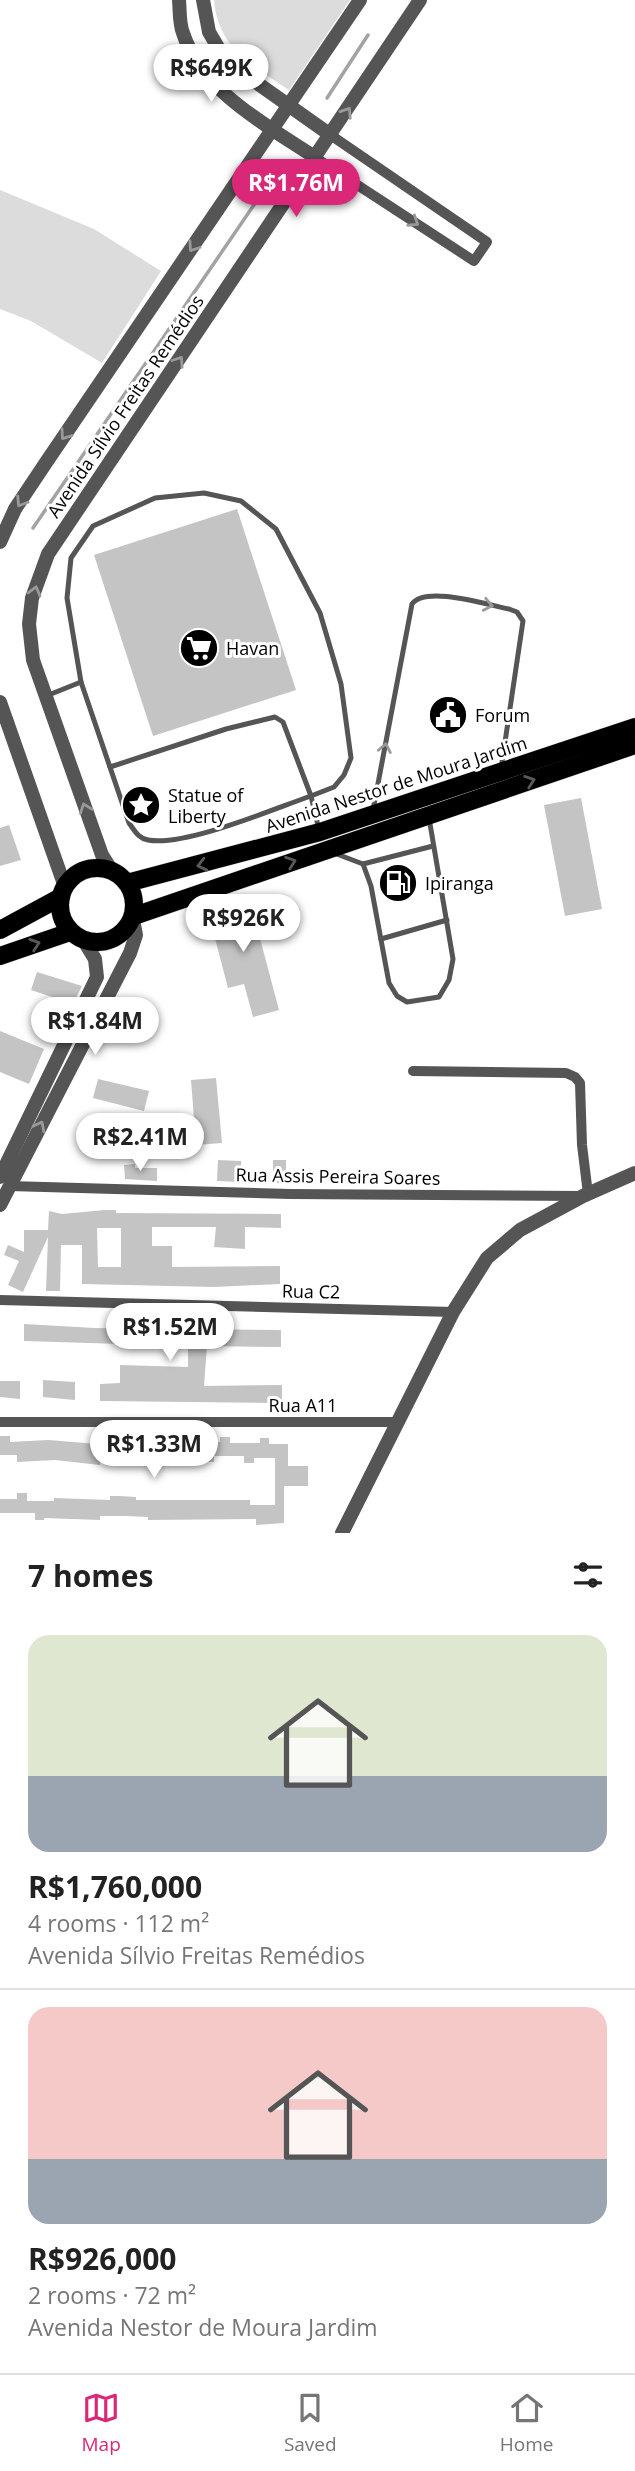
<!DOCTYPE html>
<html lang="en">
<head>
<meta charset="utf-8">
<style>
	body { margin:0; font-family:"Open Sans",sans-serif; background:#f6f6f6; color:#222; height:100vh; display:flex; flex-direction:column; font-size:26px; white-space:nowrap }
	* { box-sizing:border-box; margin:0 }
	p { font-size:23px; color:#767676 }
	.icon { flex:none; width:38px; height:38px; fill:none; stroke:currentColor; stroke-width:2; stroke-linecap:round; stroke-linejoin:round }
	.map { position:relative; height:1533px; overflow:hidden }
	.panel { display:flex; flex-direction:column; background:#fff; flex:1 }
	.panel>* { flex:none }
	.price { position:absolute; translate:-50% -60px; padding:0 16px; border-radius:24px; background:#fff; color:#222; font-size:23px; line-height:46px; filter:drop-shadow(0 2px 4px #0008) }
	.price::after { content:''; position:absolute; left:50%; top:42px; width:21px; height:16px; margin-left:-10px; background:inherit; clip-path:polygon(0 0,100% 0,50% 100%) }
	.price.current { background:#db2777; color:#fff }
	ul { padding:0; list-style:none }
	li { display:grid; align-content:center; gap:14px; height:371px; padding:0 28px }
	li+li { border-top:2px solid #e0e0e0 }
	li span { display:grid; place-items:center; height:217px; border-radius:21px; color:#555 }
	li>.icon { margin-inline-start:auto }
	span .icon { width:126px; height:126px; fill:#fffc; stroke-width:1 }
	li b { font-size:30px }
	h2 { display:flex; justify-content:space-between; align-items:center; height:84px; padding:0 28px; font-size:30px }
	.tab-bar { display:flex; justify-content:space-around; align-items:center; height:98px; border-top:2px solid #e0e0e0; background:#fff; font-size:19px; color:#767676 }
	.tab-bar a { display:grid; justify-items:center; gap:4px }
	.tab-bar .current { color:#db2777 }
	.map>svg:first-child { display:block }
</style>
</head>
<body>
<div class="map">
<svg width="635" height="1533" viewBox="0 0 635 1533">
	<rect width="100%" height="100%" fill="#fff"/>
	<g fill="#dcdcdc">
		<path d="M214,0h136l-61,90c-37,-25 -71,-42 -75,-90z"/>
		<polygon points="0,190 94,229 161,271 102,363 31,321 0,309"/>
	</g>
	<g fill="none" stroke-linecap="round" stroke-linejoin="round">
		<g stroke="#a3a3a3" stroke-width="3.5">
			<polyline points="327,98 368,35"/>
			<polyline points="33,528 284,161"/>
		</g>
	</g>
	<g fill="#c4c4c4" fill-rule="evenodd">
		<polygon points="237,509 296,690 153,736 94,555"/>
		<polygon points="581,798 602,909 565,916 544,805"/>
		<polygon points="9,825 21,860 0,866 0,828"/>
		<polygon points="249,897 279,1010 253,1017 244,984 228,988 207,908"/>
		<polygon points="37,972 82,986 73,1004 31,990"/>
		<polygon points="0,1031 44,1049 29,1084 0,1072"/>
		<polygon points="216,1078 222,1143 196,1145 191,1080"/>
		<polygon points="98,1079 149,1091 144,1111 93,1098"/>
		<polygon points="96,1119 110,1126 98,1151 84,1144"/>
		<polygon points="218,1160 241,1161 241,1182 217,1181"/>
		<rect x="273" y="1160" width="13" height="23"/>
		<polygon points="135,1164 135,1168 157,1168 157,1181 125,1179 124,1165"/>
		<path d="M105,1210h11v3l165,1v14l-36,-1v22l-31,-2 2,-20h-64v19h20v21l108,-1v18l-66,3 -132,-3v-39h-21l-1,46h-14l2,-54 -25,55 -15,-7 11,-24 -15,-6 4,-10 16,7v-22h24l1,-19 13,3zM97,1228h24v39h-23z"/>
		<polygon points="24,1324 95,1328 281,1330 281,1347 207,1346 204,1386 282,1385 282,1403 100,1401 100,1384 120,1383 120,1365 188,1367 188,1346 24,1341"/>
		<polygon points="43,1380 75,1382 75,1400 43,1397"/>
		<polygon points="0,1381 20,1381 20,1399 0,1397"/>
		<polygon points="0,1436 10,1436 10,1442 48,1440 110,1445 110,1440 119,1440 159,1442 159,1446 185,1446 185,1441 220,1442 220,1437 230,1437 230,1443 260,1443 260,1438 269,1438 269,1444 288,1444 288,1466 308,1466 308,1486 284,1486 284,1523 256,1525 256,1519 148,1520 148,1517 126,1516 100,1516 100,1520 44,1518 44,1520 35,1520 35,1513 0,1513 0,1499 17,1499 17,1493 27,1493 27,1501 54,1501 54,1498 110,1500 110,1496 120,1496 136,1497 136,1500 250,1500 250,1505 275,1505 275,1458 254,1458 254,1463 244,1463 244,1456 214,1456 214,1462 178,1461 178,1466 168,1466 168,1461 130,1460 100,1460 100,1465 55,1460 17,1462 17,1455 0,1455"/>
	</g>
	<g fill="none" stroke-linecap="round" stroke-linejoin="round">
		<g stroke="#dbdbdb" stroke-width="19">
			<g id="primary">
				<circle cx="97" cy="905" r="37"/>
				<polyline points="127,883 320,832 635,727"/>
				<polyline points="134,916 635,745"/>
				<polyline points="0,930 61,897"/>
				<polyline points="0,956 70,932"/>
			</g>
		</g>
		<g stroke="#555" stroke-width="5">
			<polyline points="81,682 67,598 71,558 93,526 155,498 204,493 241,501 276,529 320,613 341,684 351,758 344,775 334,787 311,796 283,722 275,717 226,729 110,767"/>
			<path d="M46,696l35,-14 48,141c6,8 9,15 19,17 37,7 125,-31 163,-44l8,34"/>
			<path d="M373,810l39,-206c13,-19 76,1 97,5l8,3 6,9 -22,148"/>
			<polyline points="334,853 363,864 371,886 389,983 397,996 407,1002 439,997 449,980 453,959 429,818"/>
			<polyline points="363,864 433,846"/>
			<polyline points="381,939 447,920"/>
		</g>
		<g stroke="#555" stroke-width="10">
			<polyline points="316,158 474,261 487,242 332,136"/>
			<polyline points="413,1071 566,1073 575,1077 580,1083 582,1145 588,1194"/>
			<polyline points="9,1186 290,1194 580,1196"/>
			<polyline points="0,1300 453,1312"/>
			<polyline points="0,1422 397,1422"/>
		</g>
		<g stroke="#555" stroke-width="14">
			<path d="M179,0c1,10 0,23 4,33 19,59 85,93 133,125"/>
			<polyline points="203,0 209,32 226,61 332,136"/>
			<polyline points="0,542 15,509 45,464 360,0"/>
			<polyline points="0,702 65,887"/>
			<polyline points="112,871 102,855 33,660 29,624 32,598 48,554 420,0"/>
			<polyline points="0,1177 97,977 95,959 84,941"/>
			<polyline points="0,1205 130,953 136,935 133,919"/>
			<polyline points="342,1533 453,1312 487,1258 520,1230 583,1196 635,1173"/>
		</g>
		<use href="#primary" stroke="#000" stroke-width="18"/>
	</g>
	<defs><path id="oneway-chevron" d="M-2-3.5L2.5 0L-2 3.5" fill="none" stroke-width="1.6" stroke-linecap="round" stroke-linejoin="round" transform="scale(1.75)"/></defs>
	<g stroke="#999">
		<use href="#oneway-chevron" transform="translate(347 112) rotate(-57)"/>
		<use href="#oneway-chevron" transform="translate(414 222) rotate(33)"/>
		<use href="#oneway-chevron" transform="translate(193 247) rotate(124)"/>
		<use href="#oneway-chevron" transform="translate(179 361) rotate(-56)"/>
		<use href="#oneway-chevron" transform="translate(65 435) rotate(125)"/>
		<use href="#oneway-chevron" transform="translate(21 502) rotate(122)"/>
		<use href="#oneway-chevron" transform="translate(35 591) rotate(-75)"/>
		<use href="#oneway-chevron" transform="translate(488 605) rotate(11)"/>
		<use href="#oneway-chevron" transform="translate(385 748) rotate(-79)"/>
		<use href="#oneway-chevron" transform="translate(85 808) rotate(-110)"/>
		<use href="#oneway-chevron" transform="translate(40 1126) rotate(-63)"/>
	</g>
	<g stroke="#595959">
		<use href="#oneway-chevron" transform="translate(530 781) rotate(-19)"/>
		<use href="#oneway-chevron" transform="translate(291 862) rotate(-20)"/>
		<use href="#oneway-chevron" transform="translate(202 865) rotate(166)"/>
		<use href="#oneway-chevron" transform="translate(35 944) rotate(-19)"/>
	</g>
	<defs>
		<g id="supermarket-disc" transform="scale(2.0125)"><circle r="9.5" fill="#000" stroke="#fff"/><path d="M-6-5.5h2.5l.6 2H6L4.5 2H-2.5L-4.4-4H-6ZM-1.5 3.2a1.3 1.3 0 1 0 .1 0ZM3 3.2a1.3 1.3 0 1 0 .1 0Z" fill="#fff"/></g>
		<g id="civic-disc" transform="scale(2.0125)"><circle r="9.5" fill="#000" stroke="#fff"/><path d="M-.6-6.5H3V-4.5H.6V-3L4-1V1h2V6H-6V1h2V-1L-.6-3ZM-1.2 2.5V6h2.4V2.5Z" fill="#fff"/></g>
		<g id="sight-disc" transform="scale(2.0125)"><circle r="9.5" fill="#000" stroke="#fff"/><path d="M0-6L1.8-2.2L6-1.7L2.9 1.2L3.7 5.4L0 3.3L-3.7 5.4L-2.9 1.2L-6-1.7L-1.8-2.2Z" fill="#fff"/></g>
		<g id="fuel-disc" transform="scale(2.0125)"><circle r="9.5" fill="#000" stroke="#fff"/><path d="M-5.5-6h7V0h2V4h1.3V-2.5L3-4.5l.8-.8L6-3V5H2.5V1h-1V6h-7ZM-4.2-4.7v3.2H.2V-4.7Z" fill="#fff"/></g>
	</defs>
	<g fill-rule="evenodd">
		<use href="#supermarket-disc" x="199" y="648"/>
		<use href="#civic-disc" x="448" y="715"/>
		<use href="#sight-disc" x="141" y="805"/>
		<use href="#fuel-disc" x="398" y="883"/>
	</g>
	<g text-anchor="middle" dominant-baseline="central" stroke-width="6" stroke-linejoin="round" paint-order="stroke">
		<g font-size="18" fill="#000" stroke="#fff">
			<text transform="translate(125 406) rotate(-56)">Avenida Sílvio Freitas Remédios</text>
			<text transform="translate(396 784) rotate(-18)">Avenida Nestor de Moura Jardim</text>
			<text transform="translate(338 1176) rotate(1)">Rua Assis Pereira Soares</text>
			<text transform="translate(311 1291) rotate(1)">Rua C2</text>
			<text x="303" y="1405">Rua A11</text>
		</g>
		<g font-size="18" fill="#000" stroke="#fff" text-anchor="start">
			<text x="226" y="648">Havan</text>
			<text x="475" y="715">Forum</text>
			<text x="168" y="795">Statue of<tspan x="168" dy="21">Liberty</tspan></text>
			<text x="425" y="883">Ipiranga</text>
		</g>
	</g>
</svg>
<b class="price" style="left:211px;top:104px">R$649K</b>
<b class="price current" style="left:296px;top:219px">R$1.76M</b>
<b class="price" style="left:243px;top:954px">R$926K</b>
<b class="price" style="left:95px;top:1057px">R$1.84M</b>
<b class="price" style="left:140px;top:1173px">R$2.41M</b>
<b class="price" style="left:170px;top:1363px">R$1.52M</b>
<b class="price" style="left:154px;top:1480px">R$1.33M</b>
</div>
<section class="panel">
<h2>7 homes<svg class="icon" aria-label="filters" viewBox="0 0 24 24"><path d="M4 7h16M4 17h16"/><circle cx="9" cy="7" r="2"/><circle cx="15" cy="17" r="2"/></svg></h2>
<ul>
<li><span style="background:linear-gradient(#dfe7d0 65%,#9aa5b1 0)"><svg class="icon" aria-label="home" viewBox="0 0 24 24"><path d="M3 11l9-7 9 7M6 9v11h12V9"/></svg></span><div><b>R$1,760,000</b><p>4 rooms · 112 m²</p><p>Avenida Sílvio Freitas Remédios</p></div></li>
<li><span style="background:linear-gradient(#f6c9c9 70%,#9aa5b1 0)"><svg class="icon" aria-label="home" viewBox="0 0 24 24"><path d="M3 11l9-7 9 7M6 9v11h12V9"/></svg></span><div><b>R$926,000</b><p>2 rooms · 72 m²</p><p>Avenida Nestor de Moura Jardim</p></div></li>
</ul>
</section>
<nav class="tab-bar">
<a class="current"><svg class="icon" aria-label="map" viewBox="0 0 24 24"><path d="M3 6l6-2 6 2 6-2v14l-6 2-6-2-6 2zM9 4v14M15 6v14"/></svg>Map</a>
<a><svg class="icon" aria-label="saved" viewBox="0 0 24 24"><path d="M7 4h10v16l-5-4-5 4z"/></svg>Saved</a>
<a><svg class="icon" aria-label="home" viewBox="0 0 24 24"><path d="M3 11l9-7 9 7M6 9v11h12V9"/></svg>Home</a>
</nav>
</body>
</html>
